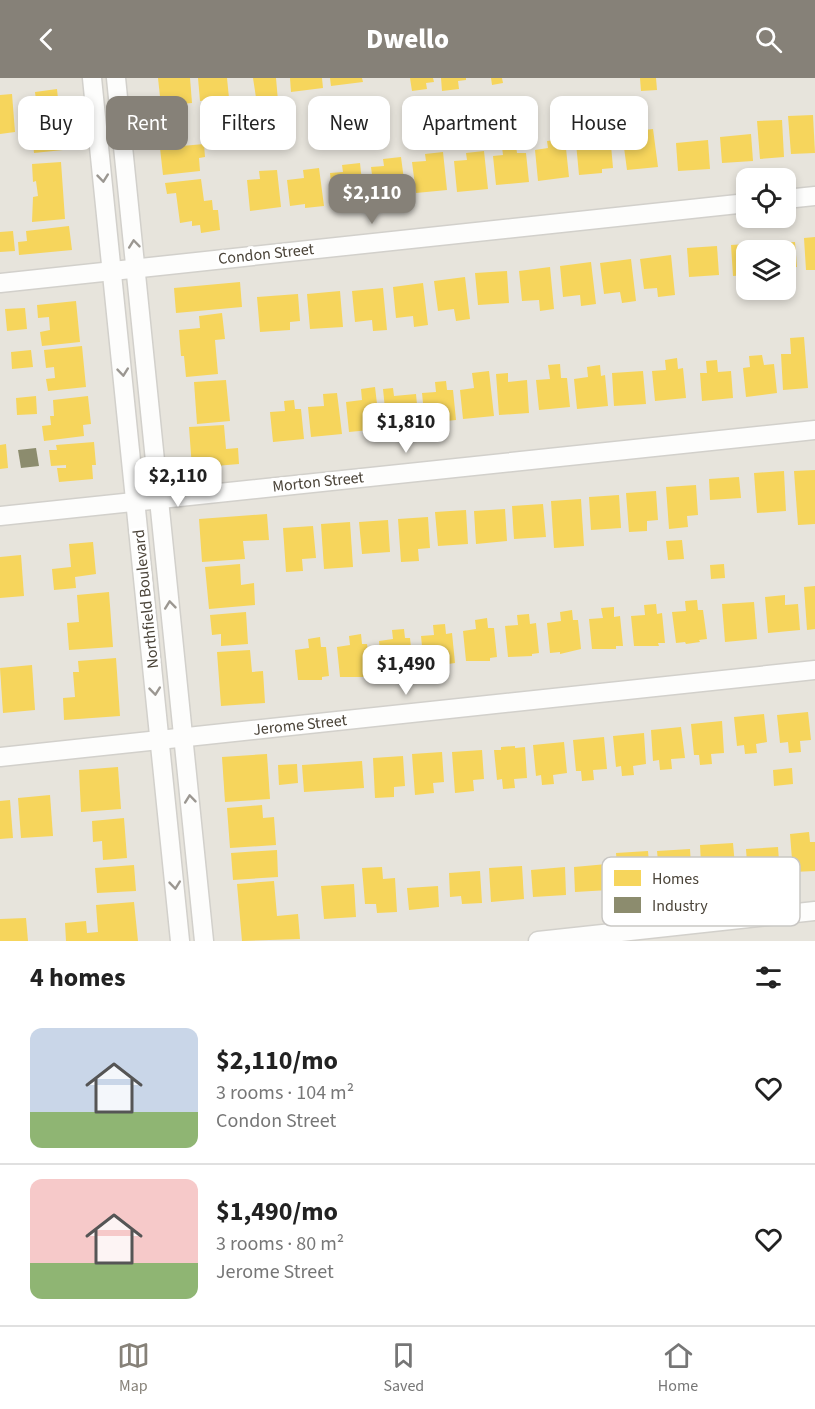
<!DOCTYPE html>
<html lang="en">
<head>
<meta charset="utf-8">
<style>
	body { margin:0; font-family:"Source Sans 3",sans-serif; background:#f2f2f2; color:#222; height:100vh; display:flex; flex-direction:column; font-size:22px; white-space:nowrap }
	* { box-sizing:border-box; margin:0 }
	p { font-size:20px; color:#767676 }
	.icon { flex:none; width:33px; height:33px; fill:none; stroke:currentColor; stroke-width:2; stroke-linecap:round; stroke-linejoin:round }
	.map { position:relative; height:863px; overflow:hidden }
	.sheet { display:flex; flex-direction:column; background:#fff; flex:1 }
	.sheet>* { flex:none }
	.guide { position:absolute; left:18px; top:18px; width:780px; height:54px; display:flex; gap:12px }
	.buttons { position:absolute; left:736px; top:90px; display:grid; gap:12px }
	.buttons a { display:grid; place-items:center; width:60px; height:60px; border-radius:12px; background:#fff; box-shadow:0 3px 9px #0003; font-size:30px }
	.price { position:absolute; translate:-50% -51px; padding:0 14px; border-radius:12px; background:#fff; color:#222; font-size:20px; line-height:39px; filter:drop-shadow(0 2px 3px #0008) }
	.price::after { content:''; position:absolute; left:50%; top:36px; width:18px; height:14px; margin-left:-9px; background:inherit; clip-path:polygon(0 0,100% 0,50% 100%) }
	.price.on { background:#868178; color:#fff }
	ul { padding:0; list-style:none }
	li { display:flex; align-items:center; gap:18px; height:150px; padding:0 30px }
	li+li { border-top:2px solid #e0e0e0 }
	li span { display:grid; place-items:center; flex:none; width:168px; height:120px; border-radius:12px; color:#555 }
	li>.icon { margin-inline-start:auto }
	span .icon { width:72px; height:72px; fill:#fffc; stroke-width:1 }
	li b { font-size:26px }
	h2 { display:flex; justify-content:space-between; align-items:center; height:72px; padding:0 30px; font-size:26px }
	.chip { padding:0 21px; border-radius:12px; background:#fff; box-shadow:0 3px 9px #0003; font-size:21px; line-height:54px }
	.chip.on { background:#868178; color:#fff }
	header { display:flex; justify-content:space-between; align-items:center; height:78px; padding:0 30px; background:#868178; color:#fff; font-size:27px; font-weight:800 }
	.dock { display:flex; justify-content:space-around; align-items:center; height:84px; border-top:2px solid #e0e0e0; background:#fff; font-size:16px; color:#767676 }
	.dock a { display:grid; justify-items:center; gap:3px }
	.dock .on { color:#868178 }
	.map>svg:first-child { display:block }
</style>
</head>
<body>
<header><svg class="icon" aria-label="back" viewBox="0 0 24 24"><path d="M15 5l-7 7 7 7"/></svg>Dwello<svg class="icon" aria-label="search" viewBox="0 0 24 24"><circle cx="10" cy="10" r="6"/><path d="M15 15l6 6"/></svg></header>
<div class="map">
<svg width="815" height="863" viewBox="0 0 815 863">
	<rect width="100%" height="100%" fill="#f4f2ee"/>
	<path fill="#e7e4dc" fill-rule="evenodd" d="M0,0h815v863h-815zM747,100h39v40h-39zM747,172h39v40h-39z"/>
	<g fill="#f6d55c">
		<polygon points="158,0 190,0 192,25 161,28"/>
		<polygon points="198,0 227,0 229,20 200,23"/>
		<polygon points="253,0 276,0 278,23 257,26"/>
		<polygon points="290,0 322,0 323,10 291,14"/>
		<polygon points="330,0 362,0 363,4 331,8"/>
		<polygon points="410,0 433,0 434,4 426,5 427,11 412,13"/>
		<polygon points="441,0 466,0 466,2 458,3 459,11 442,13"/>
		<polygon points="491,0 502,0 503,5 492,7"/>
		<polygon points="640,0 656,0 657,12 641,13"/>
		<polygon points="57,11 63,72 34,75 30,31 37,30 35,14"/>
		<polygon points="12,16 15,54 0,56 0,17"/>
		<polygon points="813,37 815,75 791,76 788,38"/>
		<polygon points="782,42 784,79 760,81 757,43"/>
		<polygon points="653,51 658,89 627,92 623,62 636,60 635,53"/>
		<polygon points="610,56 613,90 602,91 602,95 579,97 576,65 598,63 598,57"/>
		<polygon points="751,56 753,83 722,85 720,59"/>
		<polygon points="565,61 569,99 538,103 535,72 548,70 547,63"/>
		<polygon points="708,62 710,91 678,93 676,65"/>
		<polygon points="204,66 205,79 199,80 200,93 163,97 160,70"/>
		<polygon points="516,68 517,75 526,75 529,104 496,107 493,78 503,77 502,69"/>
		<polygon points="484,73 488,111 457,114 454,83 467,82 466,75"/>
		<polygon points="443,74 447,112 416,115 412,84 426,83 425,76"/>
		<polygon points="401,79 406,117 375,120 371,89 384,88 383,81"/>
		<polygon points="61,84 65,141 32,144 33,119 38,118 36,103 33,104 32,86"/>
		<polygon points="360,85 364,123 333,126 330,95 343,94 342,87"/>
		<polygon points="319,90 324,128 305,130 305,126 290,128 287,102 304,100 303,92"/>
		<polygon points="277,92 281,129 250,133 247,102 260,101 259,93"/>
		<polygon points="201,101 204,123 212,122 213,132 218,132 220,152 201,155 200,147 192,148 192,143 180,145 176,115 167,116 165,105"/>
		<polygon points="69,148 72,172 19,177 18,164 27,163 26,153"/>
		<polygon points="13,153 15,173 0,174 0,154"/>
		<polygon points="815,159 815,192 806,192 804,160"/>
		<polygon points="795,164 797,189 786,190 786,172 770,172 770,165"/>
		<polygon points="762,165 763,172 747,172 747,197 733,198 731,167"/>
		<polygon points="717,168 719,197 689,199 687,170"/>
		<polygon points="671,177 675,217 658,219 657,210 644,211 640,181"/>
		<polygon points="631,181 636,223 622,225 620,214 604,216 600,185"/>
		<polygon points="591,184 596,226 581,228 580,217 563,219 560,188"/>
		<polygon points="550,189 554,231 540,233 539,222 522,223 519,193"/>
		<polygon points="507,193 509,225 478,227 475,195"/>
		<polygon points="465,199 470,241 456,243 454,231 438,233 434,203"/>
		<polygon points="240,204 242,229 176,235 174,210"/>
		<polygon points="423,205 428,247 414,249 413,238 396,240 393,209"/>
		<polygon points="383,210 387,252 373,253 372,242 355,244 352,213"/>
		<polygon points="340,213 343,249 310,251 307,216"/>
		<polygon points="298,216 300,243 290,244 290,252 260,254 257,219"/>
		<polygon points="76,223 80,264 42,268 40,254 50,252 49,239 38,240 37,227"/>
		<polygon points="25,230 27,251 7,253 5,231"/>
		<polygon points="222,235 225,261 215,262 218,296 186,299 184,278 181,278 179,252 200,250 199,238"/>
		<polygon points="804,259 808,310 783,312 781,276 791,276 790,260"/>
		<polygon points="82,268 86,309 48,313 46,301 55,300 54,289 46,290 44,272"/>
		<polygon points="31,272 33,289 12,291 11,274"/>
		<polygon points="762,277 764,287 774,286 777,315 746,319 743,290 750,289 749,278"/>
		<polygon points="677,280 678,291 683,290 686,320 655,323 652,293 666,292 665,282"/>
		<polygon points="717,282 718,294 731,293 733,320 702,323 700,295 707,295 706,283"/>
		<polygon points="560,286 561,300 567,300 570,329 539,332 536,302 550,301 548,287"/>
		<polygon points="600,287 601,298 605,297 608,328 577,331 574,301 588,299 587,289"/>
		<polygon points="489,293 494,338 463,341 460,312 474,310 472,295"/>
		<polygon points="643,293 646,326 614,328 612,295"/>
		<polygon points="508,295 508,304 527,302 529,335 499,337 496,296"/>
		<polygon points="226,302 230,343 197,346 194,304"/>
		<polygon points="446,303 447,312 453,312 456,342 425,345 422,315 436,314 435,304"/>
		<polygon points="375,309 380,351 349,354 346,324 362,322 361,311"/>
		<polygon points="393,310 394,318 416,316 419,348 387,351 383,311"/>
		<polygon points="337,315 342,356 311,359 308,329 324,328 323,316"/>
		<polygon points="36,318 37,336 17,337 16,320"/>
		<polygon points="88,318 91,346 83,347 84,358 44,363 42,348 51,347 50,338 54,338 53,322"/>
		<polygon points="294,322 295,331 301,331 304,361 273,364 270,334 285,333 284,323"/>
		<polygon points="224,347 226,371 238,370 239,386 192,390 189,349"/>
		<polygon points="94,364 96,387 92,387 93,401 59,404 57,390 66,390 66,387 51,388 49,372 57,372 56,367"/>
		<polygon points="6,366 8,390 0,391 0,367"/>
		<polygon points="815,392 815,446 798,447 794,393"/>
		<polygon points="784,393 786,433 757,435 754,395"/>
		<polygon points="739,399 741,420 710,422 709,401"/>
		<polygon points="696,407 698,437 687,438 688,449 669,451 666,409"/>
		<polygon points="656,413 658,442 647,443 647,453 629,454 626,415"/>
		<polygon points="619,417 621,450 591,452 589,419"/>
		<polygon points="581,421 584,468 554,470 551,423"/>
		<polygon points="543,426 546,459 514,461 512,428"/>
		<polygon points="505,431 507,463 476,466 474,433"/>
		<polygon points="466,432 468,466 438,468 435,434"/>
		<polygon points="267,436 269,462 243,463 245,481 202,484 199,441"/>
		<polygon points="428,439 430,470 418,471 419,483 401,484 398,441"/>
		<polygon points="388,442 390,474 362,476 359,444"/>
		<polygon points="350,444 353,489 324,491 321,446"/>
		<polygon points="313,448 316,480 302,481 303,493 286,494 283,450"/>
		<polygon points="682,462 684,481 668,482 666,463"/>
		<polygon points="93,464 96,496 75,499 76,510 54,512 52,491 71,489 69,466"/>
		<polygon points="21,477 24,518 0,520 0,479"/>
		<polygon points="240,486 241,507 254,505 255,527 209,531 205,489"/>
		<polygon points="724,486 725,500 711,501 710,487"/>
		<polygon points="815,508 815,551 807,552 804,509"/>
		<polygon points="109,514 113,569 69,572 67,545 79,544 77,517"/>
		<polygon points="785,517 785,527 798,526 800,552 768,555 765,519"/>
		<polygon points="697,522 698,532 703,532 707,561 699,562 700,564 686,566 685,564 676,565 672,534 686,533 685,523"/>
		<polygon points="754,524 757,561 725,564 722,526"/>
		<polygon points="656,526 657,536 662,535 665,565 658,565 659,568 634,568 631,538 645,537 644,527"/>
		<polygon points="614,529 614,539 620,538 623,568 616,568 616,571 592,571 589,541 603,540 601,530"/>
		<polygon points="572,532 573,542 578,542 581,571 560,576 560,574 550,575 547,545 561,543 560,534"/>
		<polygon points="246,534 248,566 221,568 221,556 212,557 210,537"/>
		<polygon points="529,536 530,546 536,545 539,575 532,576 532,578 508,579 505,548 518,547 517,537"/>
		<polygon points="487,540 488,550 494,550 497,579 490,580 490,583 466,583 463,553 476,551 475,542"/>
		<polygon points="445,546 446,556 452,555 455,585 448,586 448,588 424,589 421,558 434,557 433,547"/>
		<polygon points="404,551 405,560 410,560 413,589 406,590 407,593 392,594 392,592 382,593 379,563 393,561 392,552"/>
		<polygon points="361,556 362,566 367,566 371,595 364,596 364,599 340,599 337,569 350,567 349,558"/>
		<polygon points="320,559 321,569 326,569 329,598 322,599 322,602 298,602 295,572 309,570 308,561"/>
		<polygon points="250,572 252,594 263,593 265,625 221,628 217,574"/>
		<polygon points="116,580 120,638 64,642 63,620 75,619 73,594 79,594 78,583"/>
		<polygon points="32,587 35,632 3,635 0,590"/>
		<polygon points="808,634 811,662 800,663 801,674 789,675 788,664 780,665 777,637"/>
		<polygon points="764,636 767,664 756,666 757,675 745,676 744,667 737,668 734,639"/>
		<polygon points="722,643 724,675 711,676 712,686 700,687 699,677 694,677 691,646"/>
		<polygon points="681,649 685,680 671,681 672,691 660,692 659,682 653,683 651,652"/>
		<polygon points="644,655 646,686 633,688 634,697 622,698 621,688 616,689 613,658"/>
		<polygon points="604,659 607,691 593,692 594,702 582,703 581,693 576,693 573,662"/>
		<polygon points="564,664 567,695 553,697 554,706 542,707 541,697 536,698 533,667"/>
		<polygon points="515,668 515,670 525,669 527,700 514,701 515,710 503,711 502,701 497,702 494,672 501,672 501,669"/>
		<polygon points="482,672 484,701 473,702 474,713 455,715 452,674"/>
		<polygon points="442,674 444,704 433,705 434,715 415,717 412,676"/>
		<polygon points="267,676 270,721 225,724 222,679"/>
		<polygon points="403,678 405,708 394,709 394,719 375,720 373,680"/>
		<polygon points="362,683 364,710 304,714 302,687"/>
		<polygon points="297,686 298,705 279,707 278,687"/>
		<polygon points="118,689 121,731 81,734 79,692"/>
		<polygon points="792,690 793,706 774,708 773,692"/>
		<polygon points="50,717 53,758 21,760 18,720"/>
		<polygon points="10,722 13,760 0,761 0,723"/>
		<polygon points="262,727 263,740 274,739 276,767 230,770 227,730"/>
		<polygon points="124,740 127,780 103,782 102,763 93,764 92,743"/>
		<polygon points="809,754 810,764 815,764 815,793 793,794 790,756"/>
		<polygon points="733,765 736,800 702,802 700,767"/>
		<polygon points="778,769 780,798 748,800 746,771"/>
		<polygon points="690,771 692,802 660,805 657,773"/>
		<polygon points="277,772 278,799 233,802 231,775"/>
		<polygon points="648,773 651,808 619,810 616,775"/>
		<polygon points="607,786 609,812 575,814 574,789"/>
		<polygon points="134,787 136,813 97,815 95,790"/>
		<polygon points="522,788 524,821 491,824 489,790"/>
		<polygon points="382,789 383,801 395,800 397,834 377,835 376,826 365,826 362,790"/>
		<polygon points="565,789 566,817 533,819 531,792"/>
		<polygon points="480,793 482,825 462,826 461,818 450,819 449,795"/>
		<polygon points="274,803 277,838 298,836 300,861 242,863 237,806"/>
		<polygon points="354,806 356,839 324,841 321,808"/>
		<polygon points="438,808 439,829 409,832 407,810"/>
		<polygon points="134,824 138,863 66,863 65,845 86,843 87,855 98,854 96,827"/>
		<polygon points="26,840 28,863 0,863 0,841"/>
	</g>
	<polygon fill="#8c8c6e" points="36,370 39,388 21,390 18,372"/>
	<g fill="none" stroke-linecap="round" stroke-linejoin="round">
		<g stroke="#d2d0cb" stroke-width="21">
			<g id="street">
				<polyline points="92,0 180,863"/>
				<polyline points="116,0 204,863"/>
				<polyline points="786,121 815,118"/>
				<polyline points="0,205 747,125"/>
				<polyline points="0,438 815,352"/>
				<polyline points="0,679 815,592"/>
				<polyline points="538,863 815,833"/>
			</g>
		</g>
		<use href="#street" stroke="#fdfdfc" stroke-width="18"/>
	</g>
	<defs><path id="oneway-chevron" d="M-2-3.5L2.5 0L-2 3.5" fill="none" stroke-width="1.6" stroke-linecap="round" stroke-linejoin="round" transform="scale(1.5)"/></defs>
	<g stroke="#9b9791">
		<use href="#oneway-chevron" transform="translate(103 100) rotate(84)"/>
		<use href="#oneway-chevron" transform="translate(134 166) rotate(-96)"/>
		<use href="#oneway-chevron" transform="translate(123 294) rotate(84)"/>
		<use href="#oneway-chevron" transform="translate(170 527) rotate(-96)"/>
		<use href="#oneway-chevron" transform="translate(155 613) rotate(84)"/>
		<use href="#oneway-chevron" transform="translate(190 721) rotate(-96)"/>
		<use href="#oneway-chevron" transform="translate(175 807) rotate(84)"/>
	</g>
	<g text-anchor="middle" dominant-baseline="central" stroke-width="6" stroke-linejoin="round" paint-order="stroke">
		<g font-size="16" fill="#4b4439" stroke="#fff">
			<text transform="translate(266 176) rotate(-6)">Condon Street</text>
			<text transform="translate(318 404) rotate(-6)">Morton Street</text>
			<text transform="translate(146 521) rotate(-96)">Northfield Boulevard</text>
			<text transform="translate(300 647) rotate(-6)">Jerome Street</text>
		</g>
	</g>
	<rect x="602" y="779" width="198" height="69" rx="9" fill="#fff" stroke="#c9c7c4" stroke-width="1.5"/>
	<rect x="614" y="792" width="27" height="16" fill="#f6d55c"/>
	<rect x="614" y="819" width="27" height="16" fill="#8c8c6e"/>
	<g font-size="16" fill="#4b4439">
		<text x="652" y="806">Homes</text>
		<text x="652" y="833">Industry</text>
	</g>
</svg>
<div class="buttons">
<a><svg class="icon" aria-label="locate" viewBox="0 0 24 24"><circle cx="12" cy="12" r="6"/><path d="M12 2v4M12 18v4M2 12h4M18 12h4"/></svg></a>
<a><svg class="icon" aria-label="layers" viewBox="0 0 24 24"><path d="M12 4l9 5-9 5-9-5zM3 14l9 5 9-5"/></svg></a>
</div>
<b class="price on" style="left:372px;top:147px">$2,110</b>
<b class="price" style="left:406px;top:376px">$1,810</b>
<b class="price" style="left:178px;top:430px">$2,110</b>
<b class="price" style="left:406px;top:618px">$1,490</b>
<div class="guide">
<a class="chip">Buy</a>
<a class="chip on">Rent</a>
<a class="chip">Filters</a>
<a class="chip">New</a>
<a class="chip">Apartment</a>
<a class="chip">House</a>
</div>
</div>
<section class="sheet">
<h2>4 homes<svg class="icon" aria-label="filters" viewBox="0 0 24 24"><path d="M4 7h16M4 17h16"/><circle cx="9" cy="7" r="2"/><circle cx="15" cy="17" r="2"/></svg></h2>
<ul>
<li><span style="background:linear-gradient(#c9d6e8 70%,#8fb573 0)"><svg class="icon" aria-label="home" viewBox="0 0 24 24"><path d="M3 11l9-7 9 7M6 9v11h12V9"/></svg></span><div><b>$2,110/mo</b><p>3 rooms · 104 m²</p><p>Condon Street</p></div><svg class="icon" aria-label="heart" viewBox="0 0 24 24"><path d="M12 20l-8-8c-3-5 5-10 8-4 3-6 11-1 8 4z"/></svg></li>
<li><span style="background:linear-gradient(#f6c9c9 70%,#8fb573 0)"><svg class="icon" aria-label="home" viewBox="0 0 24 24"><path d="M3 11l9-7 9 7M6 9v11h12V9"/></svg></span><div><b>$1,490/mo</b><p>3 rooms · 80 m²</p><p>Jerome Street</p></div><svg class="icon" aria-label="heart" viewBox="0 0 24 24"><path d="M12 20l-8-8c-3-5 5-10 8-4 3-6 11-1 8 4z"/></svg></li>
</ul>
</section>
<nav class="dock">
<a class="on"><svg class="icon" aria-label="map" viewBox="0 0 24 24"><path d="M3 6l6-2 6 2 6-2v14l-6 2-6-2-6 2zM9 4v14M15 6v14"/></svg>Map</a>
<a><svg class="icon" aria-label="saved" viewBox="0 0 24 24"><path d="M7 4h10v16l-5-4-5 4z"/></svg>Saved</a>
<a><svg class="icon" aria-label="home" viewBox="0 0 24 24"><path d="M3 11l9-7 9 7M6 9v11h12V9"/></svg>Home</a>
</nav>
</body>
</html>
